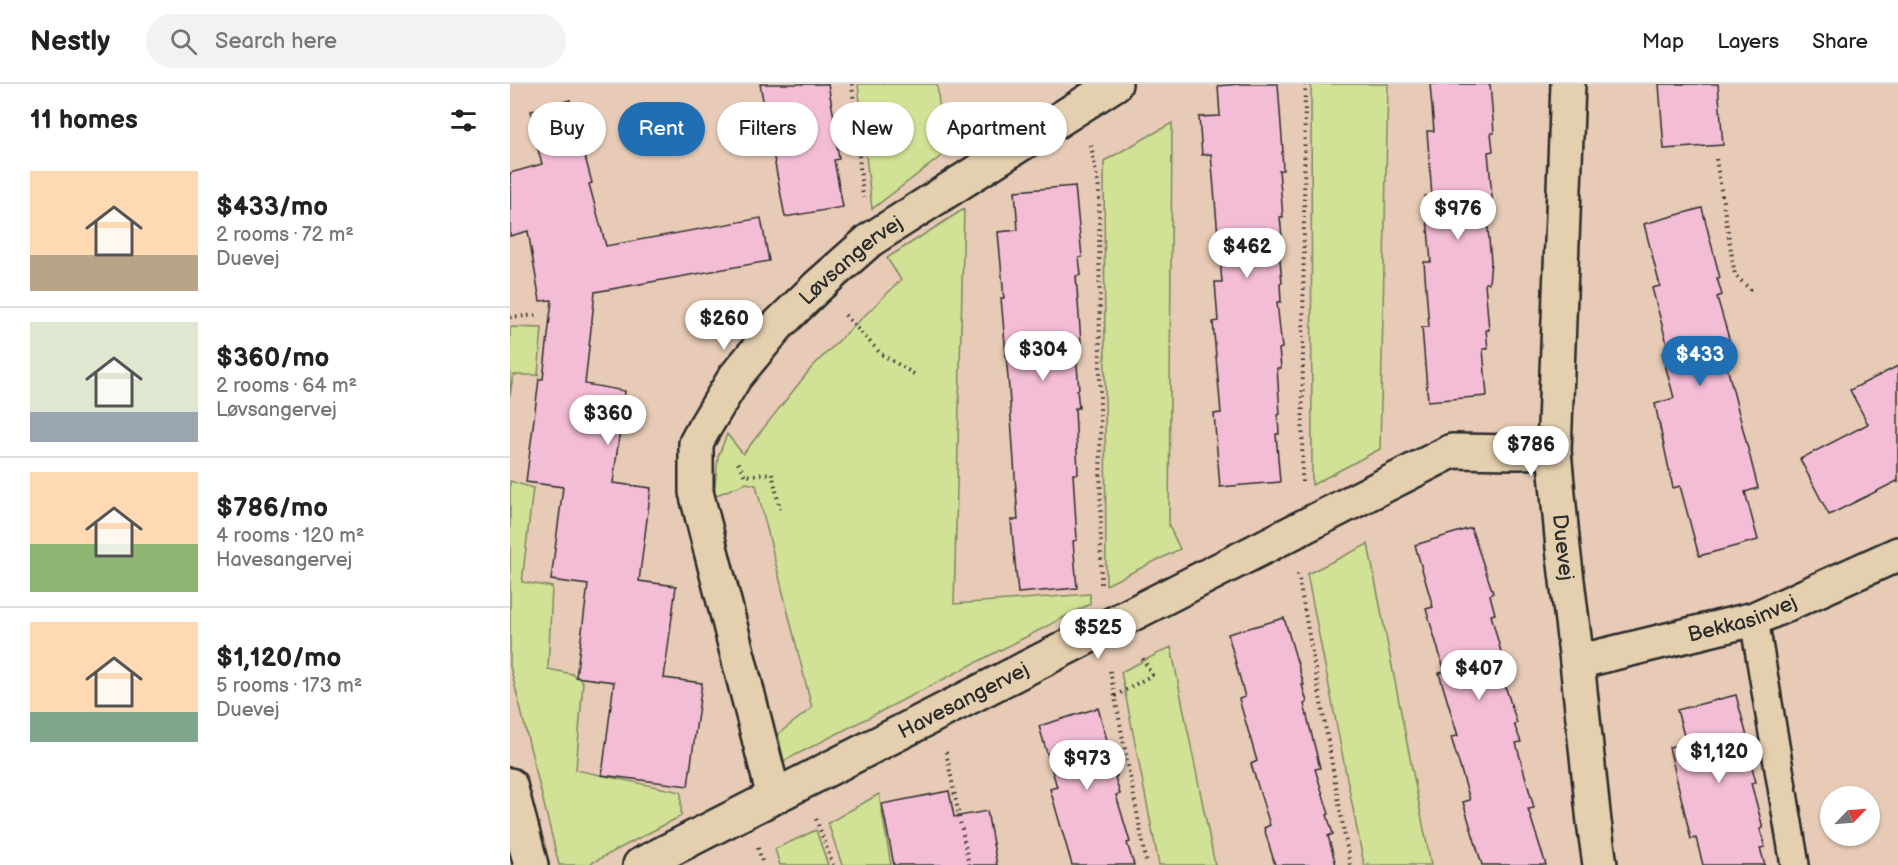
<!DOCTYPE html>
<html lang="en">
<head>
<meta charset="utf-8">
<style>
	body { margin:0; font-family:"Balsamiq Sans",sans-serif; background:#f2f2f2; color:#222; height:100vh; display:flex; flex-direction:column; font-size:22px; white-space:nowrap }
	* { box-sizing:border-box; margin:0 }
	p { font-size:20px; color:#767676 }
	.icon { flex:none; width:33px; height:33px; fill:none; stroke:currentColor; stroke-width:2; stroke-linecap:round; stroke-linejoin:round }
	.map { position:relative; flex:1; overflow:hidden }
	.drawer { display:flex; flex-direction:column; background:#fff; width:510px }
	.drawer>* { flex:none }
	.hud { position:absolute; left:18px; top:18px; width:570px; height:54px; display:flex; gap:12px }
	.needle { width:39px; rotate:65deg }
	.controls { position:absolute; left:1310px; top:702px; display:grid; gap:12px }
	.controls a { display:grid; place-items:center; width:60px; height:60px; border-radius:50%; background:#fff; box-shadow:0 2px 4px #0004; font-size:30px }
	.price { position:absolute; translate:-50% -51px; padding:0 14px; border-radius:21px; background:#fff; color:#222; font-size:20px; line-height:39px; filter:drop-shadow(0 2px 3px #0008) }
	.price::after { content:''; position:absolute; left:50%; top:36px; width:18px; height:14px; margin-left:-9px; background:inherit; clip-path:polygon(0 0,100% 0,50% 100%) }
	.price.on { background:#1f6fb2; color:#fff }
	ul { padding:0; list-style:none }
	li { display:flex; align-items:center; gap:18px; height:150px; padding:0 30px }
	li+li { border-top:2px solid #e0e0e0 }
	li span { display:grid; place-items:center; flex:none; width:168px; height:120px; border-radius:0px; color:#555 }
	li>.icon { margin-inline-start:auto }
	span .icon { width:72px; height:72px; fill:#fffc; stroke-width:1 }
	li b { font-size:26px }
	h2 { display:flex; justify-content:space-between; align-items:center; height:72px; padding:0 30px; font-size:26px }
	.pill { padding:0 21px; border-radius:27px; background:#fff; box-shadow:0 2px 4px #0004; font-size:21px; line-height:54px }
	.pill.on { background:#1f6fb2; color:#fff }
	header { display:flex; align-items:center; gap:36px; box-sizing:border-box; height:84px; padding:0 30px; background:#fff; border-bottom:2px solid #e0e0e0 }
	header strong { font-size:28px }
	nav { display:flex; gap:33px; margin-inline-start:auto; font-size:21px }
	.search { width:420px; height:54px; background:#f2f2f2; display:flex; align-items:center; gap:15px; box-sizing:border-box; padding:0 21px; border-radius:33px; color:#767676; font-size:22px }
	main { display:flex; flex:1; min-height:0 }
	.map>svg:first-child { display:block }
</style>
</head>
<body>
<header>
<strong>Nestly</strong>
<div class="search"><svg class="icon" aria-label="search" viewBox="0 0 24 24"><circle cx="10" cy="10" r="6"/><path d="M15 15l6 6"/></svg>Search here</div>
<nav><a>Map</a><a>Layers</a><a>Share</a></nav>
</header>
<main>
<section class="drawer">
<h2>11 homes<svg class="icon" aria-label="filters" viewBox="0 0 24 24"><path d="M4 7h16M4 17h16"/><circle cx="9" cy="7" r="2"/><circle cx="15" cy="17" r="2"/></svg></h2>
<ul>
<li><span style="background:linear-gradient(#ffd9b3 70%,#b9a48a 0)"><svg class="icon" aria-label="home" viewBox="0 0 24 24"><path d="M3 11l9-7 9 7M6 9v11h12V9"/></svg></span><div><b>$433/mo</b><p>2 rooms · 72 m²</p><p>Duevej</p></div></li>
<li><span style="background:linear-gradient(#dfe7d0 75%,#9aa5b1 0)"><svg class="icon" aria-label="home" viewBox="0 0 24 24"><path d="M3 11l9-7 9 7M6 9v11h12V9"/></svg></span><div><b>$360/mo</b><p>2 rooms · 64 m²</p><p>Løvsangervej</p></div></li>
<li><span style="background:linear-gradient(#ffd9b3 60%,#8fb573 0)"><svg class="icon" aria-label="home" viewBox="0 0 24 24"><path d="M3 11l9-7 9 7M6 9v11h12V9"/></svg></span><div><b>$786/mo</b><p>4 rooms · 120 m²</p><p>Havesangervej</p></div></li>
<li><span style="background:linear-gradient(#ffd9b3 75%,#7fa58c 0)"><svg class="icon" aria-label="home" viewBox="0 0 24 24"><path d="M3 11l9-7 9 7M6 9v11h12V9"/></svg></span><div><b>$1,120/mo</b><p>5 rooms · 173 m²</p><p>Duevej</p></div></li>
</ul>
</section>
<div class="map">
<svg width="1388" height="781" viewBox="0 0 1388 781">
	<rect width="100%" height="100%" fill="#e7cbb6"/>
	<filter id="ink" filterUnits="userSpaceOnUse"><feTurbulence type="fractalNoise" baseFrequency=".0167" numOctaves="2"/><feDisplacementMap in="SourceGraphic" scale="12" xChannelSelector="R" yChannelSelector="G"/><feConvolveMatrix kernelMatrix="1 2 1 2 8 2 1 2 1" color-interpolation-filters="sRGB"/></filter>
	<g filter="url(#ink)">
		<g fill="#d1e195" stroke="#7e8660" stroke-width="1.5">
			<polygon points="348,0 427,0 434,70 362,125"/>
			<polygon points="801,0 878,0 870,365 802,401"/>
			<polygon points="662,39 659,442 670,465 596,501 594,77"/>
			<polygon points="454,125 444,520 580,510 580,520 274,677 268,650 302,624 246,401 236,399 204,412 208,373 217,350 233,370 302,283 391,196 377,174"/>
			<polygon points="0,243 32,244 28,291 3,291 0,312"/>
			<polygon points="0,397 23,404 12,498 42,503 38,585 62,590 73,598 66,686 171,708 171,732 78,781 49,781 0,582"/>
			<polygon points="858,460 921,781 854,781 797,490"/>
			<polygon points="661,563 705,781 649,781 611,588"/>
			<polygon points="369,710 381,781 332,781 318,739"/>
			<polygon points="306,746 318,781 270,781 265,765"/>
		</g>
		<g fill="#f4bdd6" stroke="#2b2b2b" stroke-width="1.5">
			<polygon points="250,0 318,0 328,56 326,56 329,75 324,76 333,123 275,133"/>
			<polygon points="730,0 768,0 773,68 772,68 773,86 769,86 773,133 770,133 772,153 768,153 772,199 770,199 771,218 767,218 772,264 769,265 771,284 767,284 770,330 768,331 769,350 766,350 770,398 710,403 704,330 711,329 703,238 708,237 705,198 712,198 701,70 692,71 689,33 710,32 708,2"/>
			<polygon points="920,0 980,0 984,49 981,49 983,67 978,68 982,112 981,134 977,134 981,177 979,199 975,199 979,246 976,246 978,265 973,265 977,312 918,317 912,243 919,243 914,178 921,178 915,112 922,112 917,47 924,47"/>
			<polygon points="1149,0 1208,0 1213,61 1154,65"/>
			<polygon points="60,16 82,99 79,100 96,162 251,134 259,177 85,208 75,300 115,307 103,399 141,404 129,497 166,502 154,594 192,599 178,702 92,691 104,598 66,593 78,501 41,496 53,403 16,398 29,295 33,295 42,216 30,217 18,147 0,152 0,89 32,80 24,50 27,49 21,27"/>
			<polygon points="565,102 572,173 569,174 571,191 566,192 571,258 565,259 569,305 567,306 569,324 565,324 568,390 563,390 567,456 563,457 567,504 508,509 501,436 508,436 499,305 491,214 494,214 488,148 508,146 505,107"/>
			<polygon points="1192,124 1210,194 1207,194 1212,211 1207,213 1220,258 1217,259 1221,277 1216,279 1248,404 1235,408 1248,456 1189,472 1170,402 1163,404 1145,320 1164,314 1152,269 1159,267 1142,204 1150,202 1134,140"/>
			<polygon points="1388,282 1388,399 1387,397 1319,431 1290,375 1358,340 1340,306"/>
			<polygon points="961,444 983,509 980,511 985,530 981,531 998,594 993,595 1007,639 1004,640 1011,658 1006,659 1024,724 1018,725 1036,781 972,781 953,718 960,716 941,653 948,652 929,589 935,588 916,525 923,523 905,461"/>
			<polygon points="774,534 794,601 792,601 797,618 794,620 810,684 805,685 819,730 817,731 823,750 818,752 826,781 765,781 754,744 760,741 741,680 747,677 729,615 735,613 718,550"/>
			<polygon points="1226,611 1244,679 1241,680 1246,698 1241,699 1253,744 1250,745 1255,763 1250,764 1255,781 1193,781 1186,754 1181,755 1159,663 1176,659 1167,626"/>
			<polygon points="588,624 607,692 605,693 610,710 606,711 620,758 617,759 624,781 562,781 540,705 547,703 529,642"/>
			<polygon points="439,707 444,733 477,727 487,781 384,781 372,720"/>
		</g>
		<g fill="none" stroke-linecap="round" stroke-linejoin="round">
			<g stroke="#2b2b2b" stroke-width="32">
				<polyline id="lane" points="1244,535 1285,781"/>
			</g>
			<g stroke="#2b2b2b" stroke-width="38">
				<g id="street">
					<path id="s1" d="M1058,0l-14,367 9,97 14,114 17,160 6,43"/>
					<path id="s2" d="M1067,578l177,-43 144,-65"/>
					<polyline points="0,701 21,781"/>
					<path id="s3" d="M264,713l-78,-305v-49l7,-13 32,-53 43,-52 40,-39 52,-46 245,-156"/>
					<path id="s4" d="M130,781l812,-414 65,1 37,-1"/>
				</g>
			</g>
			<g stroke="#2b2b2b" stroke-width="4" stroke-dasharray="1.5 4.5" stroke-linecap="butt">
				<polyline points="342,0 353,114"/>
				<polyline points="581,61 589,106 591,500"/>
				<polyline points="1206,75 1225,191 1243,208"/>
				<polyline points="335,231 371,270 404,290"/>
				<polyline points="0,233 29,231"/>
				<polyline points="228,379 235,392 262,389 270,425"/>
				<polyline points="792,398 795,0"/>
				<polyline points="788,490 840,781"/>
				<polyline points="600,587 637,781"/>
				<polyline points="605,612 642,591 631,571"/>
				<polyline points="436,668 459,781"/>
				<polyline points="306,735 323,781"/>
				<polyline points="248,764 253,781"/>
			</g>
			<use href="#lane" stroke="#e4cfae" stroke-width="27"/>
			<use href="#street" stroke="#e4cfae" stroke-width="33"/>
		</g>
	</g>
	<g text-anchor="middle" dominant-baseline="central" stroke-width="6" stroke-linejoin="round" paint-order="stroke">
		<g font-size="21" fill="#2b2b2b" stroke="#e4cfae">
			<text stroke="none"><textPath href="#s3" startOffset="606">Løvsangervej</textPath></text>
			<text stroke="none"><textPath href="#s1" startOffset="464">Duevej</textPath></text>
			<text stroke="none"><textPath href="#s2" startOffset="171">Bekkasinvej</textPath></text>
			<text stroke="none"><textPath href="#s4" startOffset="363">Havesangervej</textPath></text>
		</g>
	</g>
</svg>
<div class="controls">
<a><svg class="needle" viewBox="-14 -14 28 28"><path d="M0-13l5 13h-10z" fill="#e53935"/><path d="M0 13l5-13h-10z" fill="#767676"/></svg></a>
</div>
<b class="price" style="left:948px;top:157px">$976</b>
<b class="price" style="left:737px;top:195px">$462</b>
<b class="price" style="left:214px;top:267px">$260</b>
<b class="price" style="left:533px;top:298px">$304</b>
<b class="price on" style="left:1190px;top:303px">$433</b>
<b class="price" style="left:98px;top:362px">$360</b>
<b class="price" style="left:1021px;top:393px">$786</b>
<b class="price" style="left:588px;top:576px">$525</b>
<b class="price" style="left:969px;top:617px">$407</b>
<b class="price" style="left:1209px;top:700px">$1,120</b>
<b class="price" style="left:577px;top:707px">$973</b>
<div class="hud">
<a class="pill">Buy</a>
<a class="pill on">Rent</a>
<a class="pill">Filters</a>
<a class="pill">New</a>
<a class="pill">Apartment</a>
</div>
</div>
</main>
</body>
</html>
